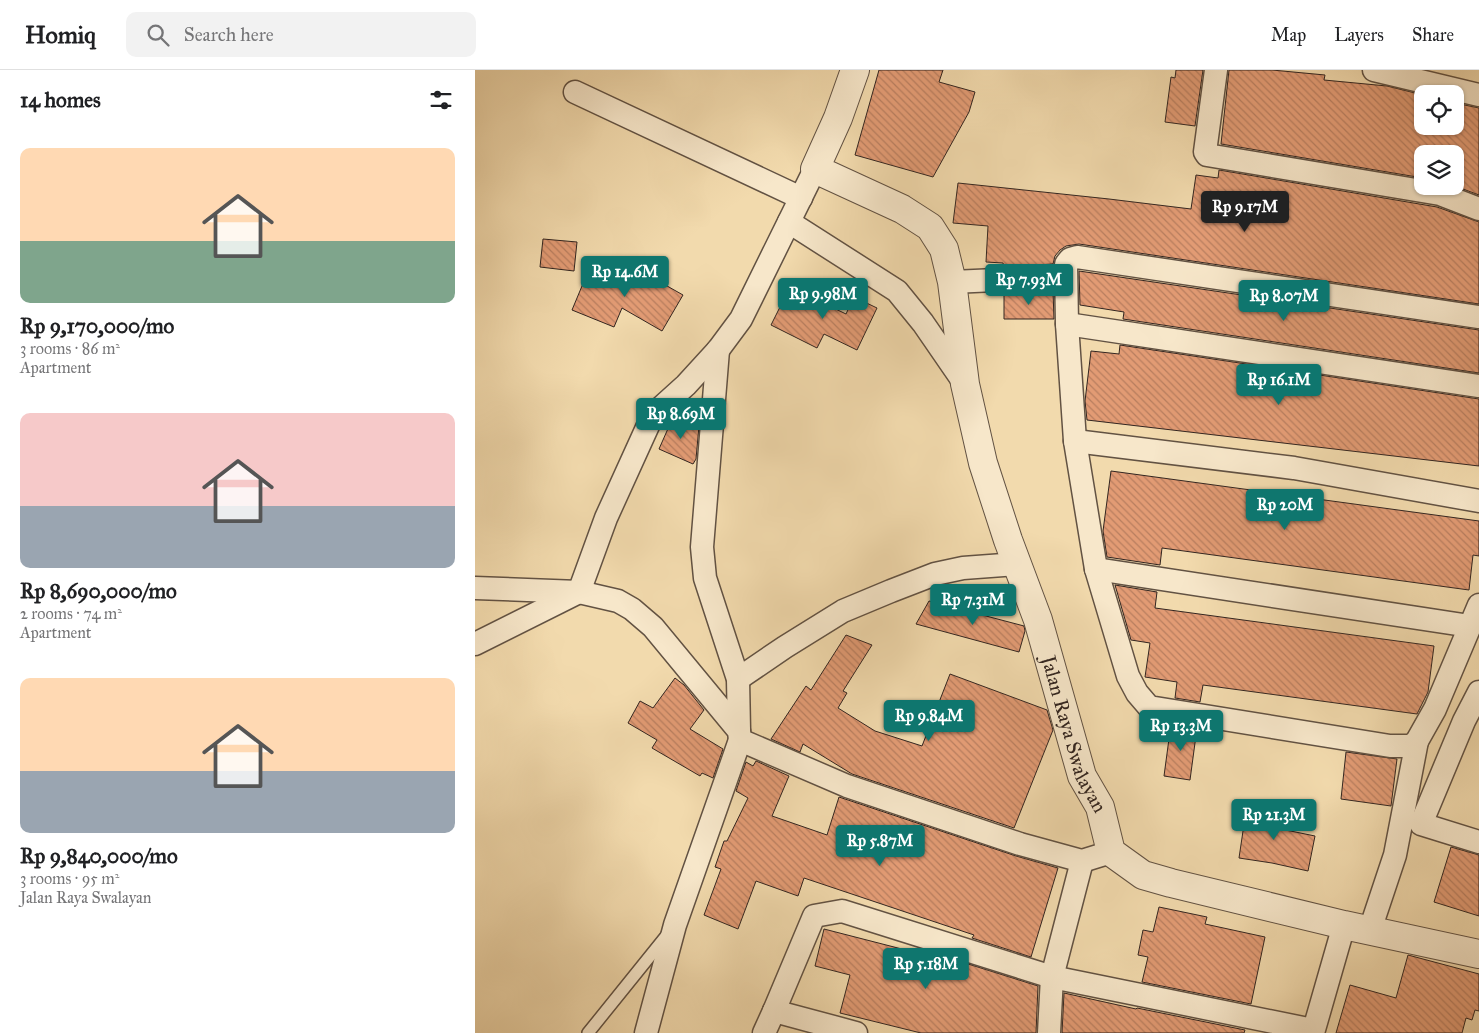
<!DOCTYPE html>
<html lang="en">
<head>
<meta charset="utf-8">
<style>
	body { margin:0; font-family:"IM FELL Great Primer",serif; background:#f2f2f2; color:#202124; height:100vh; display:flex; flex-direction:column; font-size:19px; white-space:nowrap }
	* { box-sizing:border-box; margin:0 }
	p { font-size:16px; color:#757577 }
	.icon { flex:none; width:28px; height:28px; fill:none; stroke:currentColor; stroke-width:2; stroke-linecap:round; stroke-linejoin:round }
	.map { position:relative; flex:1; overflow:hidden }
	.drawer { display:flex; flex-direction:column; background:#fff; width:475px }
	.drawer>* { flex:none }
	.controls { position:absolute; left:939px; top:15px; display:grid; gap:10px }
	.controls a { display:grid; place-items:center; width:50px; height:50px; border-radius:10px; background:#fff; box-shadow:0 1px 4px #0004; font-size:25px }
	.price { position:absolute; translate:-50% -42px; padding:0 11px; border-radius:5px; background:#0f766e; color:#fff; font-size:16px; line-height:32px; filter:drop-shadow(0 1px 2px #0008) }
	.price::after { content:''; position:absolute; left:50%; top:30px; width:15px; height:11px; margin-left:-8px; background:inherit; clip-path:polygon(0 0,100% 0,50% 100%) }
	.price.selected { background:#222; color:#fff }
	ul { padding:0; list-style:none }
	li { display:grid; align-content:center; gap:10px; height:265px; padding:0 20px }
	li span { display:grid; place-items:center; height:155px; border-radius:10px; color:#555 }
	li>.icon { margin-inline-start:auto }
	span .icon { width:90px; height:90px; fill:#fffc; stroke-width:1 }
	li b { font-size:21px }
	h2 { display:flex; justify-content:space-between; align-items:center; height:60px; padding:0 20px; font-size:21px }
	header { display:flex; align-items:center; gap:30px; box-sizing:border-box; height:70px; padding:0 25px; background:#fff; border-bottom:1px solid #e0e0e0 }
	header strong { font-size:24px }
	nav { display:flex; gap:28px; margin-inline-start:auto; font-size:18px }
	.search { width:350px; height:45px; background:#f2f2f2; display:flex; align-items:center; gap:12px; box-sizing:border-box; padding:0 18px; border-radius:10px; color:#757577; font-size:19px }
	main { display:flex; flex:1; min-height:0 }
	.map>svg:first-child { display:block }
</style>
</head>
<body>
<header>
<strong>Homiq</strong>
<div class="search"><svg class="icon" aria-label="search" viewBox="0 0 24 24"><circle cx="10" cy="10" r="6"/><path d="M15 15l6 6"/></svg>Search here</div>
<nav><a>Map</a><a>Layers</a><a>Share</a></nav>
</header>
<main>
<section class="drawer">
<h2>14 homes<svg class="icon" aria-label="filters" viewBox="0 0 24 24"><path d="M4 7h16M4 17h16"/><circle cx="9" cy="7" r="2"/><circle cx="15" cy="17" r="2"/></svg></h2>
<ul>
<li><span style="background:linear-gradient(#ffd9b3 60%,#7fa58c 0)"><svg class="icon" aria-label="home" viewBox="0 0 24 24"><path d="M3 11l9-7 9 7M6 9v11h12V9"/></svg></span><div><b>Rp 9,170,000/mo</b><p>3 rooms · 86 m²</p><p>Apartment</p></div></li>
<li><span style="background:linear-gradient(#f6c9c9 60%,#9aa5b1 0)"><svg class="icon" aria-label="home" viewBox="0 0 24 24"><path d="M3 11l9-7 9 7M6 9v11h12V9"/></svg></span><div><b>Rp 8,690,000/mo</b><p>2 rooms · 74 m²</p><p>Apartment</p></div></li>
<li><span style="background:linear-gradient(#ffd9b3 60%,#9aa5b1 0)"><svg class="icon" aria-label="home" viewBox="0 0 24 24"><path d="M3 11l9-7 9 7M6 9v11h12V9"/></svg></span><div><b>Rp 9,840,000/mo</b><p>3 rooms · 95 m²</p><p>Jalan Raya Swalayan</p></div></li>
</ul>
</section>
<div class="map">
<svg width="1004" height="963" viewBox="0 0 1004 963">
	<defs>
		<pattern id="building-back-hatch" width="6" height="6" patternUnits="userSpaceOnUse" patternTransform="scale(1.25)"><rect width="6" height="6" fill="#e29b74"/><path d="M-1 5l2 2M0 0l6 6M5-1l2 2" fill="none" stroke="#b87e5f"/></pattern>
	</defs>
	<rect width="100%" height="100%" fill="#f2daad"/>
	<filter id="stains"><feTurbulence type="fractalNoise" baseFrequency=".004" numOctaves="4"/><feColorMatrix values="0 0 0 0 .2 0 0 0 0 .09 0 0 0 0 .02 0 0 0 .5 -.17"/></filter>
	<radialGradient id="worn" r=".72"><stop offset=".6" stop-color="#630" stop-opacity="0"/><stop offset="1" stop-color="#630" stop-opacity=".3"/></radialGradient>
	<g fill="url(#building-back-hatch)" stroke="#322520">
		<polygon points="404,0 468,0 464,12 500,22 494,42 458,107 380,85"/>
		<polygon points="701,0 728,0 720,56 690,52 696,7 700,8"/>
		<polygon points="754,0 797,0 850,5 849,10 912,16 948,25 948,56 980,56 980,33 1004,38 1004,125 980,116 980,84 948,84 948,108 746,74"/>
		<polygon points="744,100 962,137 1004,152 1004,234 604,174 591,176 585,180 580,186 578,194 529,197 528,193 511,192 513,156 478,153 483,113 634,129 716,139 721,105 743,108"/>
		<polygon points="68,169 102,172 99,201 65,197"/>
		<polygon points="117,192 174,215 178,208 208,225 187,261 147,238 139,257 97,240"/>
		<polygon points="604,201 1004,260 1004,303 648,249 649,242 605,235"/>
		<polygon points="315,217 371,244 379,227 402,238 382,280 349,264 342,278 296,255"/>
		<polygon points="578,221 579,249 529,249 529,223"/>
		<polygon points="645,275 1004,329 1004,396 612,350 610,331 616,281 644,284"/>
		<polygon points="199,345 224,356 221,389 218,394 184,379"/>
		<polygon points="636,401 1004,451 1004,486 998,485 994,520 687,478 685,495 632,487 628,461"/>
		<polygon points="640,515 682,522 680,538 959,576 953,622 942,644 728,615 725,632 700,628 702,612 670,607 675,573 656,570"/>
		<polygon points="454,531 549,556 550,561 544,582 441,554"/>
		<polygon points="371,565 397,575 368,621 372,623 363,638 400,661 447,676 475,604 572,640 578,660 539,758 377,704 328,674 325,682 296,669 331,616 336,620"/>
		<polygon points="200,608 209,615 229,640 215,659 248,679 238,708 227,703 225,706 177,678 182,670 153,653 165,631 178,638"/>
		<polygon points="696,654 722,658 715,710 689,706"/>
		<polygon points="871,682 922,689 916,736 866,729"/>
		<polygon points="281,691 314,706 297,746 352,765 364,727 541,786 583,798 556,887 497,868 499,865 329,808 323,826 281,811 263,859 229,845 246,799 240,797 249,771 252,771 273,728 261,721 271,692 278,696"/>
		<polygon points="772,734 799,738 796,757 840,766 833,801 797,793 764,788"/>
		<polygon points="976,777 1004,785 1004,846 959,832"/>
		<polygon points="684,837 732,847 730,854 790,867 776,934 667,912 673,887 663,885 668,860 678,862"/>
		<polygon points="349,859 489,895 490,893 563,916 561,963 446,963 365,943 375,905 340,896"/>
		<polygon points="933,885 1004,904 1004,941 1000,940 997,950 991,948 987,963 861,963 875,915 921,928"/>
		<polygon points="589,923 661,939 662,938 770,960 769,963 587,963"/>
	</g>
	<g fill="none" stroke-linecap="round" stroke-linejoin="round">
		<g stroke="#625243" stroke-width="14">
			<polyline id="service" points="113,963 192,865"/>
		</g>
		<g stroke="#625243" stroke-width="25">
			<g id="minor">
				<polyline points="741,0 730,82 732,85 965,124 1004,139"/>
				<polyline points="899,0 1004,25"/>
				<polyline points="100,22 326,128"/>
				<polyline points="314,152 422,221 448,253 490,314"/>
				<polyline points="477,212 591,207"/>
				<polyline points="1004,247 602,187 595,189 591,194 592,254 600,371 621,499 653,606 662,623 674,637 915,676 936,676 942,671 960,639 1004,535"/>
				<polyline points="592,254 1004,316"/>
				<polyline points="243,280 227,477 230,508 263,609 264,661"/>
				<polyline points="600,371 819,398 1004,431"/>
				<polyline points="621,499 995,556"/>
				<polyline points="0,518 104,522 143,531 157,539 178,557 264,661 265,670 372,716 545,774 607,791 636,782"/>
				<polyline points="0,574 104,522 131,448 176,349 180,343 211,315 243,280 266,249 340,99"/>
				<polyline points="263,609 310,577 368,541 416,521 460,504 488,498 542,494"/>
				<polyline points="1004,622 989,651 946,754 1004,772"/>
				<polyline points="895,860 920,785 942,671"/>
				<polyline points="299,941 381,963"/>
				<polyline points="171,963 200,855 265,670"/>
				<polyline points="289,963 299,941 339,846 367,841 577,907 838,960"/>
				<polyline points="574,963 577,907 607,791"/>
				<polyline points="838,963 869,855"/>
			</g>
		</g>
		<g stroke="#625243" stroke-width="30">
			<g id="tertiary">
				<path id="s1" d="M380,0l-17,48 -23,51 87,40 28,18 14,22 8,33 13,102 18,79 25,77 30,80 44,156 18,31 11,45 32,23 28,8 173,42 135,29"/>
			</g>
		</g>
		<use href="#service" stroke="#f7e7ca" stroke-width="11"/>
		<use href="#minor" stroke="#f7e7ca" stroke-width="22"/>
		<use href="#tertiary" stroke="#f7e7ca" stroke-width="28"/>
	</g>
	<g text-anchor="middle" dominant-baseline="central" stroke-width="4" stroke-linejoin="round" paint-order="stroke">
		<g font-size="20" fill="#322520" stroke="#f7e7ca">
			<text stroke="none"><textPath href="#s1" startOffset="766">Jalan Raya Swalayan</textPath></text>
		</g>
	</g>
	<rect width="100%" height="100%" filter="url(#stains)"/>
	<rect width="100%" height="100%" fill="url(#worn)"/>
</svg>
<div class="controls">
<a><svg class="icon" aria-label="locate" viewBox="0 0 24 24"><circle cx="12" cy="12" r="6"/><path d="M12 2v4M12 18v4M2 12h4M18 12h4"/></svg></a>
<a><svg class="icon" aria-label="layers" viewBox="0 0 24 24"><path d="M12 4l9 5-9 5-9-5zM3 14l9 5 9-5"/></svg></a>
</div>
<b class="price selected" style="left:770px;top:163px">Rp 9.17M</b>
<b class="price" style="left:150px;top:228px">Rp 14.6M</b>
<b class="price" style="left:554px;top:236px">Rp 7.93M</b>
<b class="price" style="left:348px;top:250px">Rp 9.98M</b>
<b class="price" style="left:809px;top:252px">Rp 8.07M</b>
<b class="price" style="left:804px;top:336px">Rp 16.1M</b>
<b class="price" style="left:206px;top:370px">Rp 8.69M</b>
<b class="price" style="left:810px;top:461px">Rp 20M</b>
<b class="price" style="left:498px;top:556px">Rp 7.31M</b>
<b class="price" style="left:454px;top:672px">Rp 9.84M</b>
<b class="price" style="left:706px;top:682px">Rp 13.3M</b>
<b class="price" style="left:799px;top:771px">Rp 21.3M</b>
<b class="price" style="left:405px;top:797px">Rp 5.87M</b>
<b class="price" style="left:451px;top:920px">Rp 5.18M</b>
</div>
</main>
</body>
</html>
